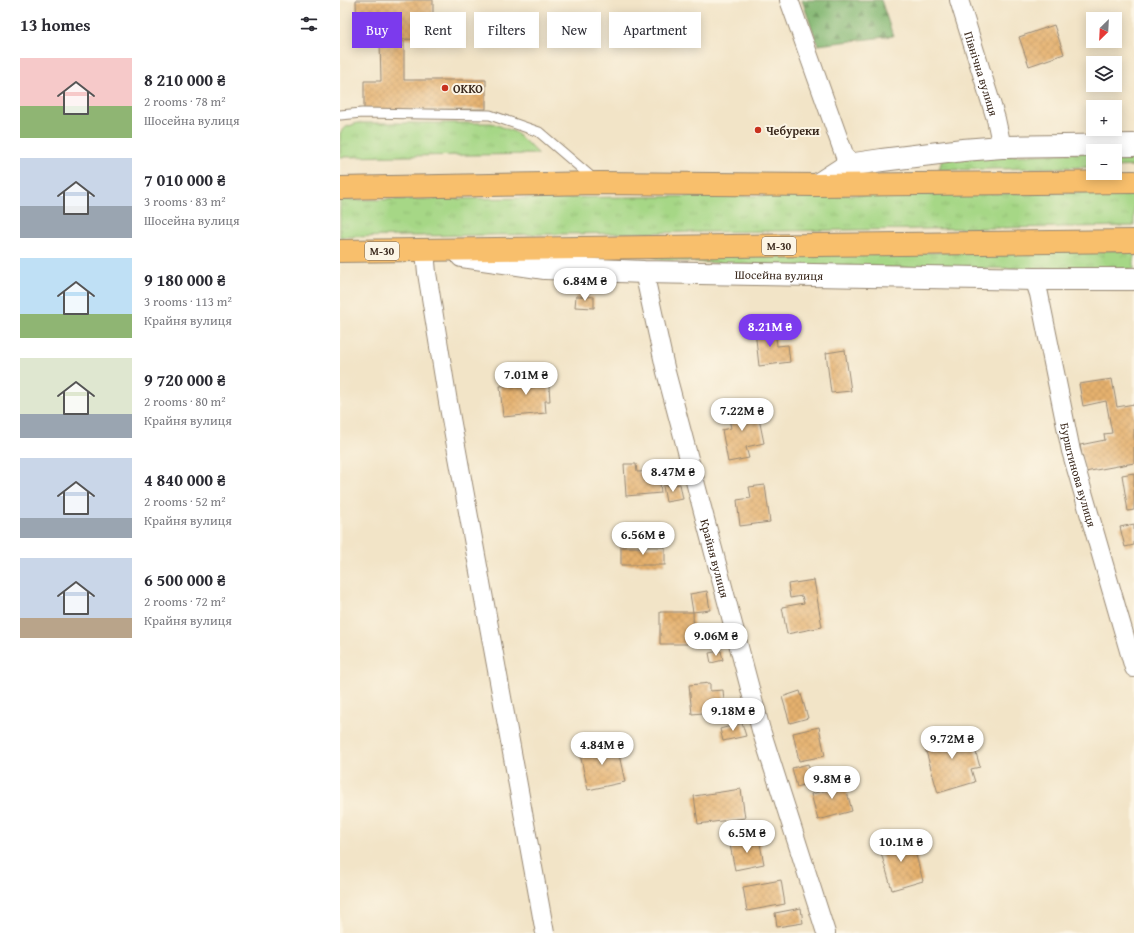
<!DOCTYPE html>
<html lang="en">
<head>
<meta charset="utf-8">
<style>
	body { margin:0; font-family:"Gentium Book Plus",serif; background:#f2f2f3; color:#2b2b33; height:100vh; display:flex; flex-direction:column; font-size:15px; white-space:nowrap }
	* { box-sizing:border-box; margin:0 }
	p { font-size:13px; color:#7c7c81 }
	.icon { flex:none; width:22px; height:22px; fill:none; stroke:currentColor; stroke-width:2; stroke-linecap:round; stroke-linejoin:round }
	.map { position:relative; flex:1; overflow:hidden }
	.drawer { display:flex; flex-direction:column; background:#fff; width:340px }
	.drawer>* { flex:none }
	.guide { position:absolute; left:12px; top:12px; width:380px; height:36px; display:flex; gap:8px }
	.needle { width:26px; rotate:204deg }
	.buttons { position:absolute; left:746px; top:12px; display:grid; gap:8px }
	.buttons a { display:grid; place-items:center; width:36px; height:36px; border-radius:0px; background:#fff; box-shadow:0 2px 10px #0003; font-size:20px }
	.price { position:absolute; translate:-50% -34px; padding:0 9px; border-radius:14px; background:#fff; color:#222; font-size:13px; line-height:26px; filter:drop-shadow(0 1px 2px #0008) }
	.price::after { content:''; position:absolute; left:50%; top:24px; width:12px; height:9px; margin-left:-6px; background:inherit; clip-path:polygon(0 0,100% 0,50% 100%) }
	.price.on { background:#7c3aed; color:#fff }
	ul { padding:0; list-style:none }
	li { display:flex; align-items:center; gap:12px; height:100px; padding:0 20px }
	li span { display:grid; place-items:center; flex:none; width:112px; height:80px; border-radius:0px; color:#555 }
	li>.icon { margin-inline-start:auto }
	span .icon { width:48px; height:48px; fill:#fffc; stroke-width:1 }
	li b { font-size:17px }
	h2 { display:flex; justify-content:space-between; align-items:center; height:48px; padding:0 20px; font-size:17px }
	.chip { padding:0 14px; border-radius:0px; background:#fff; box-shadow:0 2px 10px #0003; font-size:14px; line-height:36px }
	.chip.on { background:#7c3aed; color:#fff }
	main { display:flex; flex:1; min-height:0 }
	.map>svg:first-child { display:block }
</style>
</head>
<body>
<main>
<section class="drawer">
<h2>13 homes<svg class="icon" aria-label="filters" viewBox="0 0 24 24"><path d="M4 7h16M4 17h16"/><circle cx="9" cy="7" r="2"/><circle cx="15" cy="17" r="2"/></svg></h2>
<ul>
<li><span style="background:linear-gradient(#f6c9c9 60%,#8fb573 0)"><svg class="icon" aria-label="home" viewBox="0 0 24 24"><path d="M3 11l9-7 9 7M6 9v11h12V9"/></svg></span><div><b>8 210 000 ₴</b><p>2 rooms · 78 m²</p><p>Шосейна вулиця</p></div></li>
<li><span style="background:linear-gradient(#c9d6e8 60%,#9aa5b1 0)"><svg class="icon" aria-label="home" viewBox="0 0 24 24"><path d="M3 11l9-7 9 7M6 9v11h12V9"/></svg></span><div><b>7 010 000 ₴</b><p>3 rooms · 83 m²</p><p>Шосейна вулиця</p></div></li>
<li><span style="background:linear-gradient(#bfe0f5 70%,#8fb573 0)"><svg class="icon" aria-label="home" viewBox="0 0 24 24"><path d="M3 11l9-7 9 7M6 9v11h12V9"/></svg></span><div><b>9 180 000 ₴</b><p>3 rooms · 113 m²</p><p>Крайня вулиця</p></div></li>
<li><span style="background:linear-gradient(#dfe7d0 70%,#9aa5b1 0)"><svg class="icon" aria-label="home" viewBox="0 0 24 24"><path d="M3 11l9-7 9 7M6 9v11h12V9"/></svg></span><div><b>9 720 000 ₴</b><p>2 rooms · 80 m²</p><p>Крайня вулиця</p></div></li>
<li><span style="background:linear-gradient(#c9d6e8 75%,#9aa5b1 0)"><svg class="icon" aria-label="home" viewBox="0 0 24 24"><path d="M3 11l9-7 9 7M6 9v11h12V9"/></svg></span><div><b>4 840 000 ₴</b><p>2 rooms · 52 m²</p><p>Крайня вулиця</p></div></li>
<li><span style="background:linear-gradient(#c9d6e8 75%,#b9a48a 0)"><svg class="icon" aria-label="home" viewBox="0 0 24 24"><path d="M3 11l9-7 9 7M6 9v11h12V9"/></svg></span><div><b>6 500 000 ₴</b><p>2 rooms · 72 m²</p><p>Крайня вулиця</p></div></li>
</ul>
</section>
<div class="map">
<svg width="794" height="933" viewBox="0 0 794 933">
	<defs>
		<pattern id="grass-tufts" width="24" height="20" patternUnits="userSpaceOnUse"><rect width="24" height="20" fill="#a6d786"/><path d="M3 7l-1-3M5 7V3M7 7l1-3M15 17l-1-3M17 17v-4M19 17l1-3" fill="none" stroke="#90b973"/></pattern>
		<pattern id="forest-firs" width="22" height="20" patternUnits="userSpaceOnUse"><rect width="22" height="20" fill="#84b873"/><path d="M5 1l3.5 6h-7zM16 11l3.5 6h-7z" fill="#6d965e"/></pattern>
		<pattern id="building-cross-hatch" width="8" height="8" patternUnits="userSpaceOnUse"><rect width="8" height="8" fill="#e5b16e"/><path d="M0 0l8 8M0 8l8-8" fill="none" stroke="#c5985f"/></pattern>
	</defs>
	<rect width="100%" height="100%" fill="#fcf5e5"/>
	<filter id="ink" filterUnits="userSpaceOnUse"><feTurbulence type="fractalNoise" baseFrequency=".025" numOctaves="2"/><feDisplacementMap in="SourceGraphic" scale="8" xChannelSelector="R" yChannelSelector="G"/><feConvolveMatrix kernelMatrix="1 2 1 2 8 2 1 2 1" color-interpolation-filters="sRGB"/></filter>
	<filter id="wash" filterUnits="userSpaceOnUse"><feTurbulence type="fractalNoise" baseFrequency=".012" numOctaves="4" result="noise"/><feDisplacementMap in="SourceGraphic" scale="16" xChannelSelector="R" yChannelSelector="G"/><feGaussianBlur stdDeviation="0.9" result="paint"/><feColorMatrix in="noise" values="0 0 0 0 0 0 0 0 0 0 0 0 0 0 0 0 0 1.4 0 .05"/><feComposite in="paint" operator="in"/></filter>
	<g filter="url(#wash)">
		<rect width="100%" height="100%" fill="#f2e4c7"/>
		<g fill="url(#grass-tufts)" stroke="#708052">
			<polygon points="17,123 152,123 175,132 199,154 0,157 0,133 4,128"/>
			<polygon points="794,151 794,166 775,167 775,152"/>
			<polygon points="753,152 753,167 599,170 602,159"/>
			<polygon points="794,192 794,226 0,237 0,200"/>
			<polygon points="794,250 794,269 459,267 321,260 312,256"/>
		</g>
		<polygon fill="url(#forest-firs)" stroke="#607148" points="462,0 541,0 553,36 478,45"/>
		<g id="blocks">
			<g fill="url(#building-cross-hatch)">
				<polygon points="16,0 93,0 93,17 83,17 83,39 17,40"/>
				<polygon points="714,25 724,54 689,66 679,37"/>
				<polygon points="40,41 64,41 64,80 146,80 146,109 24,110 24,81 41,81"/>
				<polygon points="236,296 254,297 254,308 235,307"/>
				<polygon points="435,328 437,346 448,345 450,362 419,366 415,330"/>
				<polygon points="505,350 511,391 491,393 486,353"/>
				<polygon points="208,373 210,401 205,401 206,413 163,417 160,386 186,384 185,375"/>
				<polygon points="772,379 777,407 794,404 794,463 745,472 740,445 765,440 764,434 772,433 766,401 743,406 739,384"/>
				<polygon points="416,404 424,443 406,447 409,458 388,462 382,430 391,428 387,410"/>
				<polygon points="284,464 296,464 297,472 319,471 321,493 286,496"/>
				<polygon points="794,473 794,510 788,511 782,475"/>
				<polygon points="340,484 343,499 326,502 323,486"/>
				<polygon points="425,485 430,522 400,526 397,500 411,498 409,487"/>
				<polygon points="794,524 794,545 785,547 780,527"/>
				<rect x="281" y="547" width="44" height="18"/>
				<polygon points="474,580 482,627 447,634 442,607 464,603 462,596 450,598 448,584"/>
				<polygon points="367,591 370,610 353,612 354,644 320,644 320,612 353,612 350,594"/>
				<polygon points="381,651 383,660 371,663 369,653"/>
				<polygon points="370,683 370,691 383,690 385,711 352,714 349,685"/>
				<polygon points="460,691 468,718 450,723 442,697"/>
				<polygon points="402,723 406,736 383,741 380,729"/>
				<polygon points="479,727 485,756 459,761 453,733"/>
				<polygon points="629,728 640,767 631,769 635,782 598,793 583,741"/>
				<polygon points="276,741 285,782 248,790 239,750"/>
				<polygon points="468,764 473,782 457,787 452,768"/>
				<polygon points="503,777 512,811 478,820 471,794 490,789 488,781"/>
				<polygon points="401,789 405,818 358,824 354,796"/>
				<polygon points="571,837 583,881 552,890 539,846"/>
				<polygon points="419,839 424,864 395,870 390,845"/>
				<polygon points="441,880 445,904 407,911 403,887"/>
				<polygon points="461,908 463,923 437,927 435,913"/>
			</g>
		</g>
	</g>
	<g filter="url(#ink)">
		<use href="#blocks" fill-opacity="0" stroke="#968772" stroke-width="1"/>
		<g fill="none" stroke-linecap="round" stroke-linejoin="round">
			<g stroke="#968772" stroke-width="11">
				<polyline id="service" points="0,115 22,113 150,115 199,132 255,180"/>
			</g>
			<g stroke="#968772" stroke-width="20">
				<g id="minor">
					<polyline points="449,0 508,165"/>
					<path id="s1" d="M619,0l37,119 6,28"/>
					<polyline points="85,251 87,273 108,402 205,933"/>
					<path id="s2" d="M304,272l22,100 95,358 65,203"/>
					<path id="s3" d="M694,279l5,15 32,157 63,217"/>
				</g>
			</g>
			<g stroke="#968772" stroke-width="24">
				<g id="tertiary">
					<polyline points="477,185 508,165 542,160 623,150 662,147 794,145"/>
					<path id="s4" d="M122,256l83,12 99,4 390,7h100"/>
				</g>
			</g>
			<g stroke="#968772" stroke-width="24">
				<g id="trunk">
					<polyline points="0,188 259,183 477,185 794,182"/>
					<polyline points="0,251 794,241"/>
				</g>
			</g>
			<use href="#service" stroke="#fff" stroke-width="9"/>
			<use href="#minor" stroke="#fff" stroke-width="18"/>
			<use href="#tertiary" stroke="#fff" stroke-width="22"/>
			<use href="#trunk" stroke="#f8bf6c" stroke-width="22"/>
		</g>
	</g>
	<g fill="#c8321e" stroke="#fcf5e5" stroke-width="1.5">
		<circle cx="105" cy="88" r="4"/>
		<circle cx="418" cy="130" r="4"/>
	</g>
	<g text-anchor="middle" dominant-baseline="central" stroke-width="4" stroke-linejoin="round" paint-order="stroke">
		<g fill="#fcf5e5" stroke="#75675a" stroke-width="1">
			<rect x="422" y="237" width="34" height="18" rx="3"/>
			<rect x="25" y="242" width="34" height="18" rx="3"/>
		</g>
		<g font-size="11" font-weight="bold" fill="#3b2a1e">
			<text x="439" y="246">М-30</text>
			<text x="42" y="251">М-30</text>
		</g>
		<g font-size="12" fill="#3b2a1e" stroke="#fcf5e5">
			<text stroke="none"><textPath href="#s1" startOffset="77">Північна вулиця</textPath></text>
			<text stroke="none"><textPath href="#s4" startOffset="318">Шосейна вулиця</textPath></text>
			<text stroke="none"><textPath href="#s3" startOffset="201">Бурштинова вулиця</textPath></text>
			<text stroke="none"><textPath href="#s2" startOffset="295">Крайня вулиця</textPath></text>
		</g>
		<g font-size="12" font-weight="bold" fill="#3b2a1e" stroke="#fcf5e5" text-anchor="start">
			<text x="113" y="88">OKKO</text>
			<text x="426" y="130">Чебуреки</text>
		</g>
	</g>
</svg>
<div class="buttons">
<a><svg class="needle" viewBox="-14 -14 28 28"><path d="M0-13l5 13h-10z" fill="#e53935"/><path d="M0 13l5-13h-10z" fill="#7c7c81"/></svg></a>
<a><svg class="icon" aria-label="layers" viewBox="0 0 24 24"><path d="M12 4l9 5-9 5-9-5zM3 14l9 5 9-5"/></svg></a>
<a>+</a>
<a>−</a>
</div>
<b class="price" style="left:245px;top:302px">6.84M ₴</b>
<b class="price on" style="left:430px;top:348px">8.21M ₴</b>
<b class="price" style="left:186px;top:396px">7.01M ₴</b>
<b class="price" style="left:402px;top:432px">7.22M ₴</b>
<b class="price" style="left:333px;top:493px">8.47M ₴</b>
<b class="price" style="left:303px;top:556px">6.56M ₴</b>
<b class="price" style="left:376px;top:657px">9.06M ₴</b>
<b class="price" style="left:393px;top:732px">9.18M ₴</b>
<b class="price" style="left:612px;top:760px">9.72M ₴</b>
<b class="price" style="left:262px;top:766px">4.84M ₴</b>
<b class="price" style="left:492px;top:800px">9.8M ₴</b>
<b class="price" style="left:407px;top:854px">6.5M ₴</b>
<b class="price" style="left:561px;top:863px">10.1M ₴</b>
<div class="guide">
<a class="chip on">Buy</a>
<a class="chip">Rent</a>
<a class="chip">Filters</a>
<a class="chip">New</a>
<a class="chip">Apartment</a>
</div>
</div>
</main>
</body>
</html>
